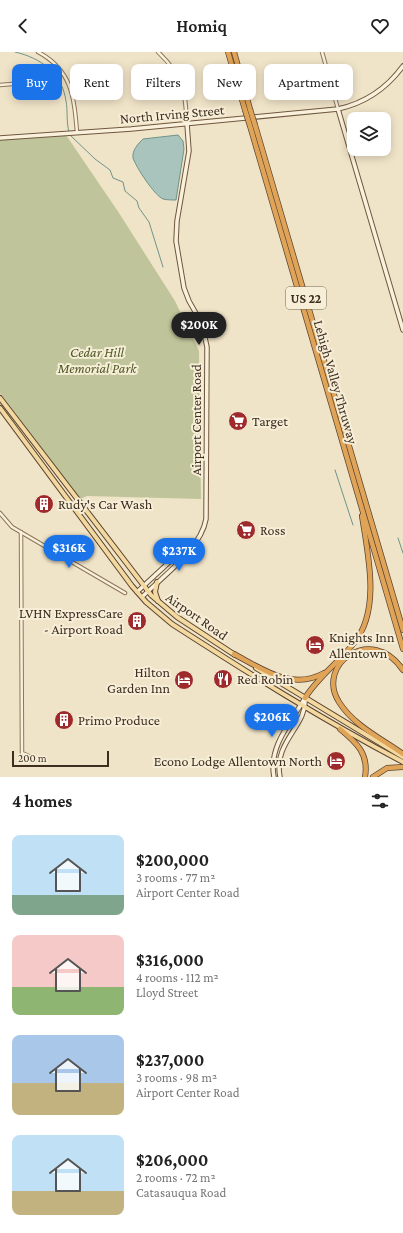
<!DOCTYPE html>
<html lang="en">
<head>
<meta charset="utf-8">
<style>
	body { margin:0; font-family:"Crimson Pro",serif; background:#f6f6f6; color:#222; height:100vh; display:flex; flex-direction:column; font-size:15px; white-space:nowrap }
	* { box-sizing:border-box; margin:0 }
	p { font-size:13px; color:#767676 }
	.icon { flex:none; width:22px; height:22px; fill:none; stroke:currentColor; stroke-width:2; stroke-linecap:round; stroke-linejoin:round }
	.map { position:relative; height:725px; overflow:hidden }
	.side { display:flex; flex-direction:column; background:#fff; flex:1 }
	.side>* { flex:none }
	.hud { position:absolute; left:12px; top:12px; width:379px; height:36px; display:flex; gap:8px }
	.tools { position:absolute; left:347px; top:60px; display:grid; gap:8px }
	.tools a { display:grid; place-items:center; width:44px; height:44px; border-radius:8px; background:#fff; box-shadow:0 2px 10px #0003; font-size:20px }
	.scale { position:absolute; left:12px; bottom:10px; width:97px; box-sizing:border-box; padding-left:4px; border:2px solid #3d2e20; border-top:0; font-size:11px; line-height:14px; white-space:nowrap; color:#3d2e20; -webkit-text-stroke:3px #f7eed8; paint-order:stroke }
	.price { position:absolute; translate:-50% -34px; padding:0 9px; border-radius:14px; background:#1a73e8; color:#fff; font-size:13px; line-height:26px; filter:drop-shadow(0 1px 2px #0008) }
	.price::after { content:''; position:absolute; left:50%; top:24px; width:12px; height:9px; margin-left:-6px; background:inherit; clip-path:polygon(0 0,100% 0,50% 100%) }
	.price.current { background:#222; color:#fff }
	ul { padding:0; list-style:none }
	li { display:flex; align-items:center; gap:12px; height:100px; padding:0 12px }
	li span { display:grid; place-items:center; flex:none; width:112px; height:80px; border-radius:8px; color:#555 }
	li>.icon { margin-inline-start:auto }
	span .icon { width:48px; height:48px; fill:#fffc; stroke-width:1 }
	li b { font-size:17px }
	h2 { display:flex; justify-content:space-between; align-items:center; height:48px; padding:0 12px; font-size:17px }
	.pill { padding:0 14px; border-radius:8px; background:#fff; box-shadow:0 2px 10px #0003; font-size:14px; line-height:36px }
	.pill.current { background:#1a73e8; color:#fff }
	header { display:flex; justify-content:space-between; align-items:center; height:52px; padding:0 12px; background:#fff; font-size:18px; font-weight:600 }
	.map>svg:first-child { display:block }
</style>
</head>
<body>
<header><svg class="icon" aria-label="back" viewBox="0 0 24 24"><path d="M15 5l-7 7 7 7"/></svg>Homiq<svg class="icon" aria-label="heart" viewBox="0 0 24 24"><path d="M12 20l-8-8c-3-5 5-10 8-4 3-6 11-1 8 4z"/></svg></header>
<div class="map">
<svg width="403" height="725" viewBox="0 0 403 725">
	<rect width="100%" height="100%" fill="#f0e4c8"/>
	<polygon fill="#bfc49a" points="66,83 119,161 175,249 199,299 201,447 87,444 80,447 0,341 0,88"/>
	<path fill="#a9c4bc" stroke="#6f938a" d="M178,83l5,6 1,8 -8,51c-4,0 -9,0 -13,-1 -9,-4 -27,-32 -30,-41 -1,-8 5,-14 10,-19z"/>
	<g fill="none" stroke-linecap="round" stroke-linejoin="round">
		<g stroke="#6f938a" stroke-width="1">
			<path d="M15,0c26,6 47,21 51,49 2,10 0,20 3,31"/>
			<polyline points="70,83 95,107 110,118 113,126 123,130 125,139 137,149 139,156 149,170 163,215"/>
			<polyline points="335,418 353,473"/>
			<polyline points="398,486 403,501"/>
		</g>
		<g stroke="#8d765c" stroke-width="4.5">
			<g id="street">
				<path d="M38,0c34,18 36,45 39,80"/>
				<path d="M158,0c26,25 27,37 29,72"/>
				<polyline points="322,0 338,57"/>
				<polyline points="0,33 24,31"/>
				<polyline points="0,461 12,475 125,541"/>
				<polyline points="21,480 22,701 29,704"/>
			</g>
		</g>
		<g stroke="#6f573f" stroke-width="5.5">
			<g id="secondary">
				<polyline points="338,57 403,278"/>
				<path d="M0,86l131,-9 207,-20c27,-6 49,-21 65,-43"/>
				<polyline points="137,540 178,502 187,499"/>
				<path d="M142,545c21,-21 59,-48 64,-78l1,-172 -5,-23 -13,-23 -5,-13 -8,-47 1,-20 12,-70 -2,-27"/>
				<path d="M274,725c-6,-30 17,-55 31,-79"/>
				<path d="M280,725c-7,-35 27,-51 25,-78"/>
			</g>
		</g>
		<g stroke="#5b4430" stroke-width="6">
			<g id="primary">
				<polyline points="0,346 151,543 177,565 235,603"/>
				<path d="M0,356l132,178 14,16 26,22c76,49 151,96 231,138"/>
				<polyline points="157,530 155,540 158,549"/>
				<polyline points="256,616 403,705"/>
			</g>
		</g>
		<g stroke="#5b4430" stroke-width="6">
			<g id="highway">
				<polyline points="228,0 245,58"/>
				<polyline points="234,0 250,57"/>
				<polyline points="255,73 403,578"/>
				<polyline points="250,74 403,597"/>
				<path d="M234,602c28,15 58,37 90,19"/>
				<path d="M403,618c-31,-46 -88,-6 -64,32 14,23 43,37 64,52"/>
				<path d="M305,646c13,-21 34,-36 49,-55 27,-33 14,-88 8,-127"/>
				<path d="M340,677c17,14 29,25 25,48"/>
				<polyline points="373,725 387,716 403,715"/>
			</g>
		</g>
		<use href="#street" stroke="#faf1dc" stroke-width="2.5"/>
		<use href="#secondary" stroke="#faf1dc" stroke-width="3.5"/>
		<use href="#primary" stroke="#f3d9a0" stroke-width="4"/>
		<use href="#highway" stroke="#e0a458" stroke-width="4.5"/>
		<g stroke="#5b4430" stroke-width="6" stroke-linecap="butt">
			<g id="highway-bridge">
				<polyline points="250,57 255,73"/>
				<polyline points="245,58 250,74"/>
			</g>
		</g>
		<use href="#highway-bridge" stroke="#e0a458" stroke-width="4.5"/>
	</g>
	<defs>
		<g id="supermarket-disc" transform="scale(1)"><circle r="9.5" fill="#9e2a2b" stroke="#f7eed8"/><path d="M-6-5.5h2.5l.6 2H6L4.5 2H-2.5L-4.4-4H-6ZM-1.5 3.2a1.3 1.3 0 1 0 .1 0ZM3 3.2a1.3 1.3 0 1 0 .1 0Z" fill="#fff"/></g>
		<g id="building-disc" transform="scale(1)"><circle r="9.5" fill="#9e2a2b" stroke="#f7eed8"/><path d="M-4-6H4V6H1V3H-1V6H-4ZM-2.5-4.3h1.7v1.8h-1.7ZM.8-4.3h1.7v1.8H.8ZM-2.5-1h1.7V.8h-1.7ZM.8-1h1.7V.8H.8Z" fill="#fff"/></g>
		<g id="hotel-disc" transform="scale(1)"><circle r="9.5" fill="#9e2a2b" stroke="#f7eed8"/><path d="M-6-4.5h1.5V1H6V5H4.5V3h-9V5H-6ZM-4 0a1.8 1.8 0 1 1 3.6 0ZM.5 0V-2.5h3Q6-2.5 6 0Z" fill="#fff"/></g>
		<g id="restaurant-disc" transform="scale(1)"><circle r="9.5" fill="#9e2a2b" stroke="#f7eed8"/><path d="M-5-6h1v4h1v-4h1v4h1v-4h1v5L-1.5 .5V6h-2V.5L-5-1ZM5-6V6H3V1.5H1.5Q1.5-4 5-6Z" fill="#fff"/></g>
	</defs>
	<g fill-rule="evenodd">
		<use href="#supermarket-disc" x="238" y="369"/>
		<use href="#building-disc" x="44" y="452"/>
		<use href="#supermarket-disc" x="246" y="478"/>
		<use href="#building-disc" x="137" y="569"/>
		<use href="#hotel-disc" x="315" y="593"/>
		<use href="#restaurant-disc" x="223" y="627"/>
		<use href="#hotel-disc" x="184" y="628"/>
		<use href="#building-disc" x="64" y="668"/>
		<use href="#hotel-disc" x="336" y="709"/>
	</g>
	<g text-anchor="middle" dominant-baseline="central" stroke-width="4" stroke-linejoin="round" paint-order="stroke">
		<rect fill="#f7eed8" stroke="#756857" stroke-width="1" x="286" y="235" width="40" height="22" rx="3"/>
		<g font-size="13" font-weight="bold" fill="#3d2e20">
			<text x="306" y="246">US 22</text>
		</g>
		<g font-size="14" fill="#3d2e20" stroke="#f7eed8">
			<text transform="translate(172 62) rotate(-5)">North Irving Street</text>
			<text transform="translate(336 330) rotate(74)">Lehigh Valley Thruway</text>
			<text transform="translate(196 368) rotate(-90)">Airport Center Road</text>
			<text transform="translate(197 564) rotate(35)">Airport Road</text>
		</g>
		<g font-size="14" font-style="italic" fill="#4d5a26" stroke="#f7eed8">
			<text x="97" y="300">Cedar Hill<tspan x="97" dy="16">Memorial Park</tspan></text>
		</g>
		<g font-size="14" fill="#3d2e20" stroke="#f7eed8" text-anchor="start">
			<text x="252" y="369">Target</text>
			<text x="58" y="452">Rudy's Car Wash</text>
			<text x="260" y="478">Ross</text>
			<text x="123" y="561" text-anchor="end">LVHN ExpressCare<tspan x="123" dy="16">- Airport Road</tspan></text>
			<text x="329" y="585">Knights Inn<tspan x="329" dy="16">Allentown</tspan></text>
			<text x="170" y="620" text-anchor="end">Hilton<tspan x="170" dy="16">Garden Inn</tspan></text>
			<text x="237" y="627">Red Robin</text>
			<text x="78" y="668">Primo Produce</text>
			<text x="322" y="709" text-anchor="end">Econo Lodge Allentown North</text>
		</g>
	</g>
</svg>
<div class="tools">
<a><svg class="icon" aria-label="layers" viewBox="0 0 24 24"><path d="M12 4l9 5-9 5-9-5zM3 14l9 5 9-5"/></svg></a>
</div>
<div class="scale">200 m</div>
<b class="price current" style="left:199px;top:294px">$200K</b>
<b class="price" style="left:69px;top:517px">$316K</b>
<b class="price" style="left:179px;top:520px">$237K</b>
<b class="price" style="left:272px;top:686px">$206K</b>
<div class="hud">
<a class="pill current">Buy</a>
<a class="pill">Rent</a>
<a class="pill">Filters</a>
<a class="pill">New</a>
<a class="pill">Apartment</a>
</div>
</div>
<section class="side">
<h2>4 homes<svg class="icon" aria-label="filters" viewBox="0 0 24 24"><path d="M4 7h16M4 17h16"/><circle cx="9" cy="7" r="2"/><circle cx="15" cy="17" r="2"/></svg></h2>
<ul>
<li><span style="background:linear-gradient(#bfe0f5 75%,#7fa58c 0)"><svg class="icon" aria-label="home" viewBox="0 0 24 24"><path d="M3 11l9-7 9 7M6 9v11h12V9"/></svg></span><div><b>$200,000</b><p>3 rooms · 77 m²</p><p>Airport Center Road</p></div></li>
<li><span style="background:linear-gradient(#f6c9c9 65%,#8fb573 0)"><svg class="icon" aria-label="home" viewBox="0 0 24 24"><path d="M3 11l9-7 9 7M6 9v11h12V9"/></svg></span><div><b>$316,000</b><p>4 rooms · 112 m²</p><p>Lloyd Street</p></div></li>
<li><span style="background:linear-gradient(#a9c7e8 60%,#c2b280 0)"><svg class="icon" aria-label="home" viewBox="0 0 24 24"><path d="M3 11l9-7 9 7M6 9v11h12V9"/></svg></span><div><b>$237,000</b><p>3 rooms · 98 m²</p><p>Airport Center Road</p></div></li>
<li><span style="background:linear-gradient(#bfe0f5 70%,#c2b280 0)"><svg class="icon" aria-label="home" viewBox="0 0 24 24"><path d="M3 11l9-7 9 7M6 9v11h12V9"/></svg></span><div><b>$206,000</b><p>2 rooms · 72 m²</p><p>Catasauqua Road</p></div></li>
</ul>
</section>
</body>
</html>
